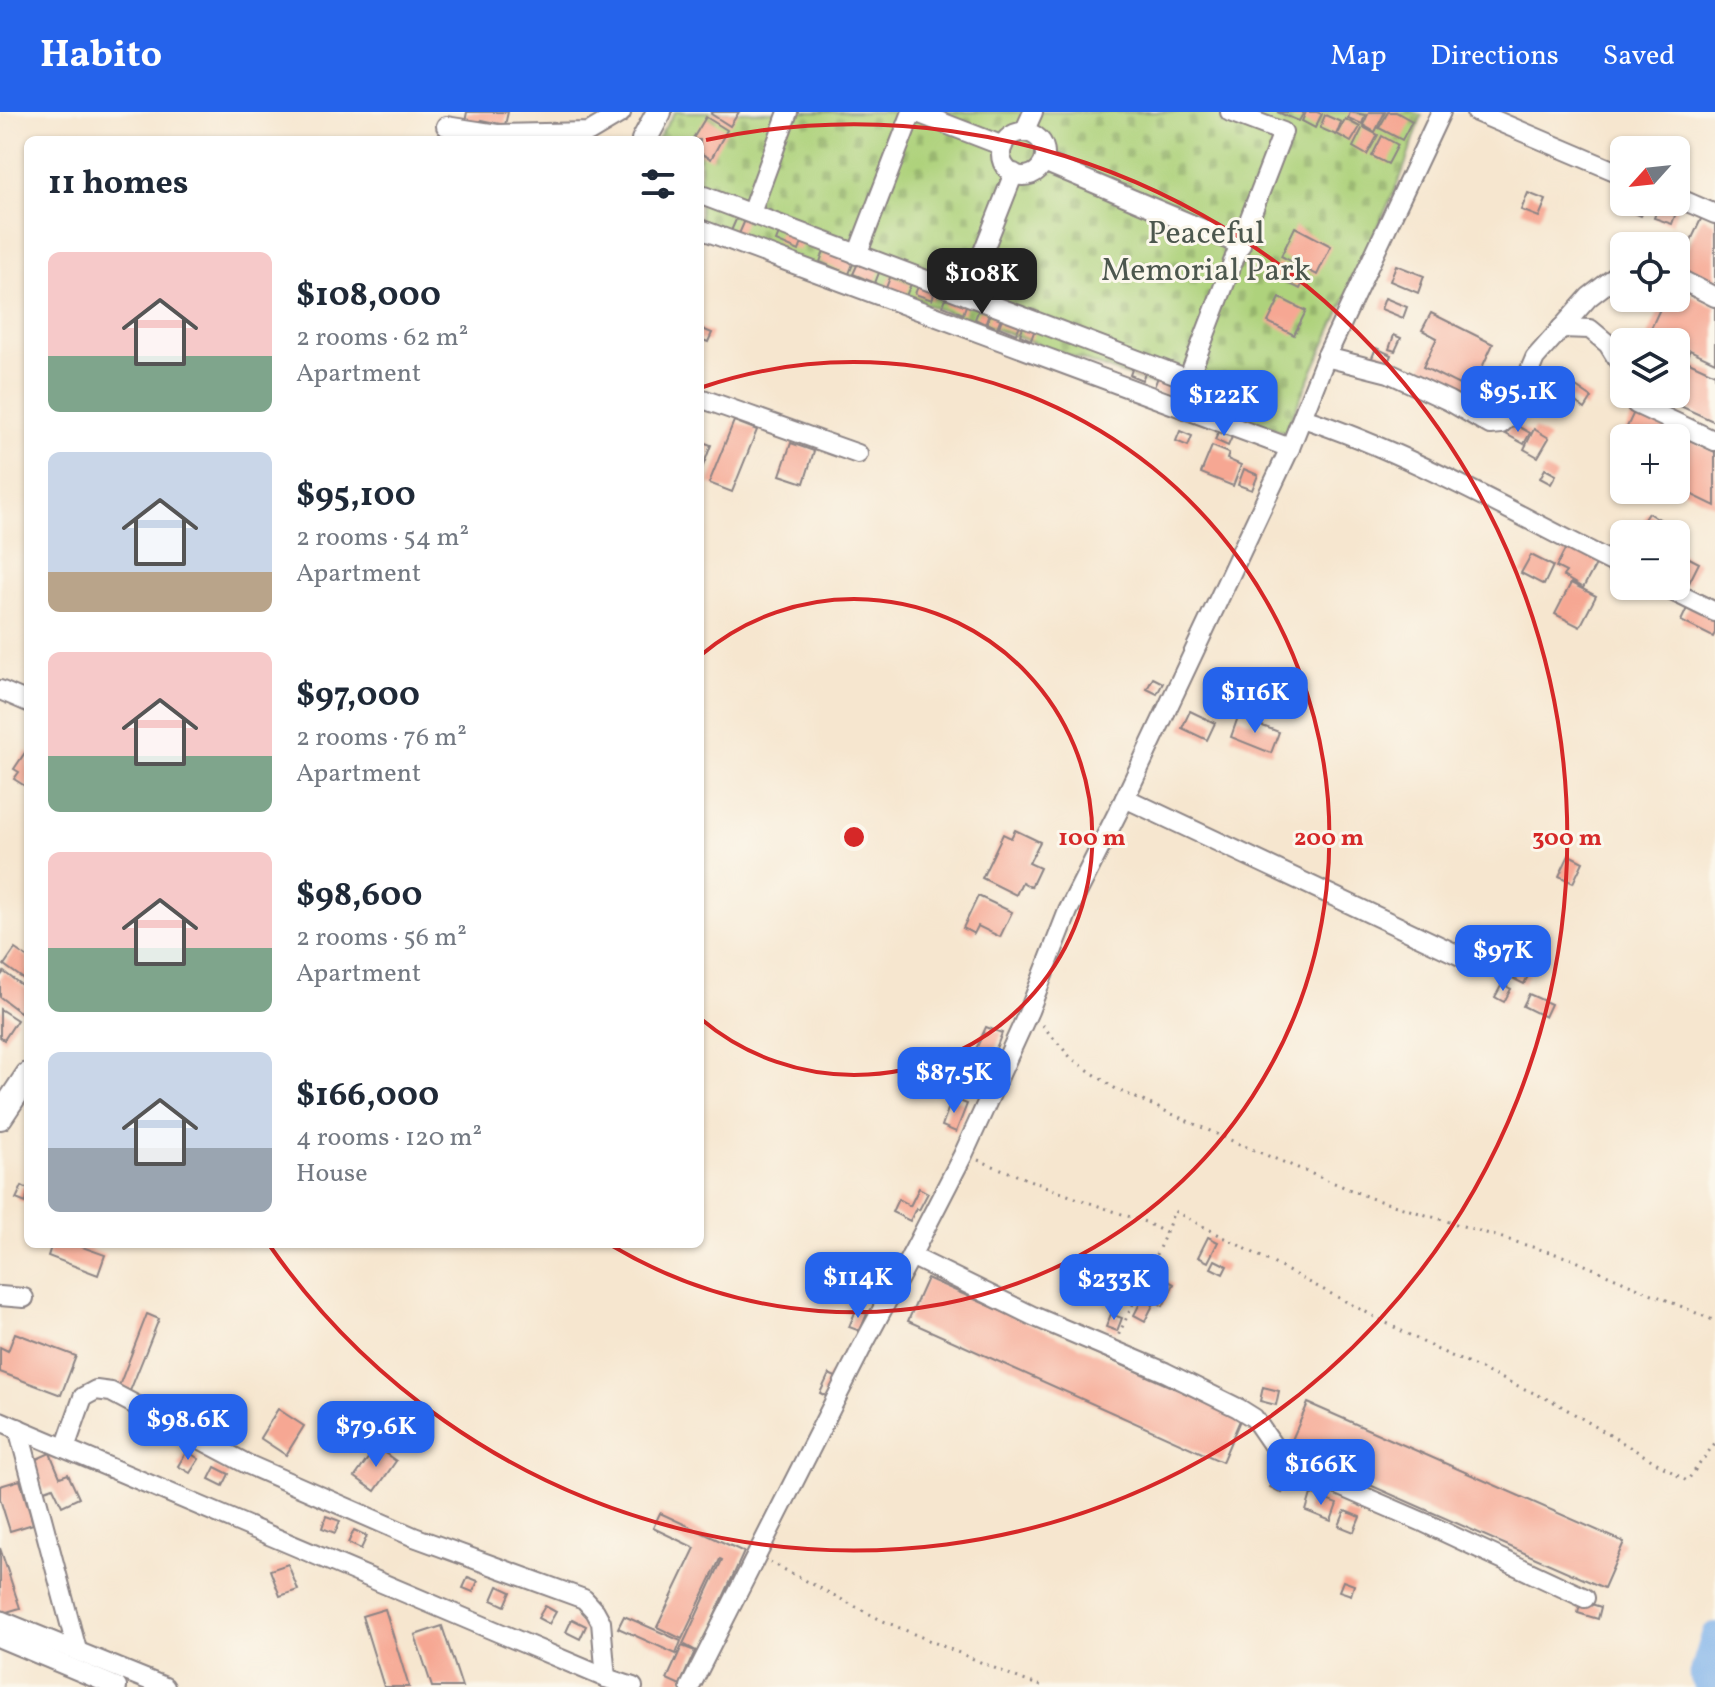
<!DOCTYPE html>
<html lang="en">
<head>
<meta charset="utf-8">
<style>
	body { margin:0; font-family:Vollkorn,serif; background:#f6f6f7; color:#1f2937; height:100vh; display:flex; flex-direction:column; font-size:30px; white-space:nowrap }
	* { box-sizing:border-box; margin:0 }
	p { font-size:26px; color:#747a83 }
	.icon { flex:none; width:44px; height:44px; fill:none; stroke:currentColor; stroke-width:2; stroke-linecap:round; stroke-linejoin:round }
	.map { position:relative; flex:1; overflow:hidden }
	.sheet { position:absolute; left:24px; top:24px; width:680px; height:1112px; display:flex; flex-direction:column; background:#fff; border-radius:12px; box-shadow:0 2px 6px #0004 }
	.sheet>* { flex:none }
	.needle { width:52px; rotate:243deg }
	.tools { position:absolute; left:1610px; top:24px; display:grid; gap:16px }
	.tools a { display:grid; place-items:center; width:80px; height:80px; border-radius:12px; background:#fff; box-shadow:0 2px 6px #0004; font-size:40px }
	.price { position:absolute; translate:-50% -68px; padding:0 18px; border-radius:16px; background:#2563eb; color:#fff; font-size:26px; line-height:52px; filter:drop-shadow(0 2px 4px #0008) }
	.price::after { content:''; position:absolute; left:50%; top:48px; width:24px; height:18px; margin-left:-12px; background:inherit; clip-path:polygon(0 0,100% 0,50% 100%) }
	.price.active { background:#222; color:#fff }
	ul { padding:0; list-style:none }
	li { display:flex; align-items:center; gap:24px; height:200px; padding:0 24px }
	li span { display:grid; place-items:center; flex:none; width:224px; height:160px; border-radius:12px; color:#555 }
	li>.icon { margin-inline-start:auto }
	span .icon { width:96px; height:96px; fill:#fffc; stroke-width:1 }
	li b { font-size:34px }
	h2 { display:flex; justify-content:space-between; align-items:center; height:96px; padding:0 24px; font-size:34px }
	header { display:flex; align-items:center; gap:48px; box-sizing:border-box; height:112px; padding:0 40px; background:#2563eb; color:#fff }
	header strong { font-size:38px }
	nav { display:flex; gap:44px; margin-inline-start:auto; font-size:28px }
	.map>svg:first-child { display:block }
</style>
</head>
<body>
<header>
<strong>Habito</strong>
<nav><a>Map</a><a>Directions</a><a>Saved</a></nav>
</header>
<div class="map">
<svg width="1715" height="1575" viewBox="0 0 1715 1575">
	<defs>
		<pattern id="cemetery-stones" width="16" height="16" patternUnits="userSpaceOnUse" patternTransform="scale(2)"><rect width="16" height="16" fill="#aed27c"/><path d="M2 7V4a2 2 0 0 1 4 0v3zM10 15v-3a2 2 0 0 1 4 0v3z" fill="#95b46c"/></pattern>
	</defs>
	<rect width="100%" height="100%" fill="#fbf7ec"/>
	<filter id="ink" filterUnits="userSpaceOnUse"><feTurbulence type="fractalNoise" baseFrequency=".0125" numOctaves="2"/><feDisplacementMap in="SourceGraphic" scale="16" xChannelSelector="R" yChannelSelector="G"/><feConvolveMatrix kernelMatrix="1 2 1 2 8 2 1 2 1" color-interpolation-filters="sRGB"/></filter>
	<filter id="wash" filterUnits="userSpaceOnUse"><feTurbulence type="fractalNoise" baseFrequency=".006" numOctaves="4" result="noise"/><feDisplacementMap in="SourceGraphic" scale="32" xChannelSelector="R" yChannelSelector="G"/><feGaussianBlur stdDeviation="1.8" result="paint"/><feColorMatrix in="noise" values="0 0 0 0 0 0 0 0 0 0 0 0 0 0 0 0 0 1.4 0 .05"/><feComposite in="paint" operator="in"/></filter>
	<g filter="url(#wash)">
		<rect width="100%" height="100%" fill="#f6e6cf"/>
		<polygon fill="url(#cemetery-stones)" stroke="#687a5c" stroke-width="2" points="675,0 1412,0 1422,3 1402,62 1285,320 700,112 700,28 657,28"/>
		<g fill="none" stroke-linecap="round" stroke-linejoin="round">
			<polyline stroke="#7db1ea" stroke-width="28" points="1709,1575 1703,1563 1715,1524"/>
		</g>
		<g id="blocks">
			<g fill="#f6a793">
				<polygon points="467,0 508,0 505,13 481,8 479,14 465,10"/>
				<polygon points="712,0 739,0 730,14 711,2"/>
				<polygon points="1277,0 1304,0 1299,9"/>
				<polygon points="1306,0 1317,0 1322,2 1315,16 1302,9"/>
				<polygon points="1350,0 1365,3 1362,12 1348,6"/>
				<polygon points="1369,0 1385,0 1375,20 1363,13"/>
				<polygon points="1388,0 1396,0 1412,9 1402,28 1379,16"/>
				<polygon points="1325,3 1341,10 1336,23 1320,16"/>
				<polygon points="706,5 727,18 711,47 700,41 700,28 692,28"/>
				<polygon points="1345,7 1360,15 1351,30 1337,22"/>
				<polygon points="1363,15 1378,23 1367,43 1353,35"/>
				<polygon points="1382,24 1398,33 1388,52 1372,44"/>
				<polygon points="1528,81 1546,88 1539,105 1521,98"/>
				<polygon points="1628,90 1647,91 1641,104 1625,97"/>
				<polygon points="1660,90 1678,95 1672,112 1654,106"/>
				<polygon points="738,103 746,106 739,122 731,119"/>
				<polygon points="1702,105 1715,112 1715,174 1678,156"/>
				<polygon points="1295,115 1331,134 1317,163 1281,144"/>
				<polygon points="780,119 803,128 799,139 776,129"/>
				<polygon points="825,136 854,149 849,162 820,150"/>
				<polygon points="859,149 880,158 875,171 853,162"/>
				<polygon points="1278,151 1306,165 1300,177 1272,163"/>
				<polygon points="1396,153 1424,164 1418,181 1390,169"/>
				<polygon points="891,163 911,172 906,184 886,176"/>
				<polygon points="1020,168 1029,172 1024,184 1015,181"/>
				<polygon points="919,172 935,179 932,188 915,182"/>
				<polygon points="1676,177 1715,195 1715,250 1690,238 1686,246 1676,241 1676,230 1652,230 1646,227 1665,186 1676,186"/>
				<polygon points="947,183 967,191 963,202 943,194"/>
				<polygon points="1280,186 1306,199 1294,223 1268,210"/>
				<polygon points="1385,186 1407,195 1403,206 1381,197"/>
				<polygon points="979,197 989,201 985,212 975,207"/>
				<polygon points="991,201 1001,205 997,216 987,211"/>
				<polygon points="1431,201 1493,232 1471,279 1423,255 1437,226 1422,218"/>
				<polygon points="1003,204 1021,211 1016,222 999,215"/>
				<polygon points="1024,212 1035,217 1031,228 1020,223"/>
				<polygon points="700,216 712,221 708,230 700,227"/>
				<polygon points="1394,223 1401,226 1395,239 1389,237"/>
				<polygon points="1376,236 1391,243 1386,255 1371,248"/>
				<polygon points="1676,244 1715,262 1715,310 1654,282 1676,282"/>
				<polygon points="1134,252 1147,257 1142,268 1130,263"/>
				<polygon points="1158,265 1178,273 1173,286 1153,278"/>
				<polygon points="1576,275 1592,286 1585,297 1569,285"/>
				<polygon points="1634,300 1715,340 1715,394 1676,375 1676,326 1624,326 1624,350 1613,345"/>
				<polygon points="734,309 757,318 732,380 709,371"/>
				<polygon points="1512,311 1530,321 1524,332 1506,322"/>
				<polygon points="1534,317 1549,326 1538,345 1524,337"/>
				<polygon points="1180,319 1192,324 1188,334 1176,329"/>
				<polygon points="1219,319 1232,325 1228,334 1215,328"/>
				<polygon points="700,329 711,333 700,362"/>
				<polygon points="791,331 814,339 804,371 780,363"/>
				<polygon points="1212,334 1229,341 1227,347 1241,353 1233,374 1201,361"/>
				<polygon points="1244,357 1258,363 1252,378 1238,373"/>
				<polygon points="1545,357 1556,363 1551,372 1540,366"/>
				<polygon points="1648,401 1656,406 1646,422 1638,417"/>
				<polygon points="1658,406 1667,412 1659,422 1650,417"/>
				<polygon points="1569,430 1599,447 1583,476 1563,464 1566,460 1556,455"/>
				<polygon points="1676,439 1699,451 1688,473 1676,467"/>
				<polygon points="1531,443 1553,454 1544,473 1521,461"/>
				<polygon points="1571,471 1596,484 1580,515 1555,502"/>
				<polygon points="1689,492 1715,505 1715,521 1713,525 1681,509"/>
				<polygon points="1153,566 1163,571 1157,582 1147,577"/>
				<polygon points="1190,599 1215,611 1207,628 1182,616"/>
				<polygon points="1238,605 1279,620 1271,641 1231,625"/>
				<polygon points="26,639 28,640 28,676 14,667 19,660 14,657"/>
				<polygon points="1015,718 1040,730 1029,751 1040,756 1031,775 1022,770 1016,783 982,766 1003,722 1011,726"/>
				<polygon points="1569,743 1583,750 1573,771 1559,764"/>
				<polygon points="978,784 1012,800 1000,825 978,814 974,822 963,816"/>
				<polygon points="15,837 28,846 28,870 4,853"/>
				<polygon points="1515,855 1529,862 1524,872 1510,865"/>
				<polygon points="4,860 28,878 28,888 20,900 0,885 0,865"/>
				<polygon points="1502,872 1511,877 1504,890 1495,885"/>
				<polygon points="1529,882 1551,892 1545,905 1523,894"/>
				<polygon points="0,897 17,908 4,928 0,925"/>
				<polygon points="986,915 1002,921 993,944 976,937"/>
				<polygon points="973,952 985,958 978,973 967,968"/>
				<polygon points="952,986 967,992 956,1020 942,1014"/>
				<polygon points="22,1074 28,1077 26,1091 16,1087"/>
				<polygon points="919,1076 928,1081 919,1098 916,1096 910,1109 892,1100 898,1087 910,1094"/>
				<polygon points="1208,1125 1218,1130 1208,1150 1198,1145"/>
				<polygon points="52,1132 74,1132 105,1143 98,1163 48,1144"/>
				<polygon points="1215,1148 1227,1154 1223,1162 1211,1156"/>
				<polygon points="1155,1162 1174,1172 1163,1194 1155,1189 1145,1209 1134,1203"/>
				<polygon points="927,1166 1241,1306 1222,1350 908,1209"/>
				<polygon points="856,1198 867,1202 860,1219 849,1215"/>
				<polygon points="147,1202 159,1207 130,1279 119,1274"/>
				<polygon points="1111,1202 1122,1206 1117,1219 1106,1215"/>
				<polygon points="15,1221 76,1244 61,1283 0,1260 0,1235 8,1239"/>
				<polygon points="829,1262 840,1267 830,1286 820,1281"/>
				<polygon points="1263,1275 1279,1279 1276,1293 1260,1289"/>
				<polygon points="1308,1291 1624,1430 1604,1476 1288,1337"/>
				<polygon points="278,1297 304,1314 286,1343 260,1326"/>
				<polygon points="376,1335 396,1349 375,1379 355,1365"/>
				<polygon points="187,1339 199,1347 190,1361 178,1354"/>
				<polygon points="50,1341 60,1365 68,1362 79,1386 62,1394 53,1375 45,1378 32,1349"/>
				<polygon points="215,1355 229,1362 223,1374 209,1367"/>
				<polygon points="1274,1365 1286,1371 1282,1381 1270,1375"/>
				<polygon points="20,1368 33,1412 10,1419 0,1387 0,1374"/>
				<polygon points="1311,1382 1337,1392 1331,1409 1306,1399"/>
				<polygon points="1345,1399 1360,1405 1354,1420 1339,1414"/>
				<polygon points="660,1401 744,1440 698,1540 683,1532 722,1448 720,1447 682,1527 657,1515 695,1436 653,1416"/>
				<polygon points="326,1404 340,1409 335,1421 322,1416"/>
				<polygon points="354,1418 367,1424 361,1437 348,1431"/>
				<polygon points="0,1436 20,1496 0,1502"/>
				<polygon points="288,1452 298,1478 280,1484 270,1458"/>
				<polygon points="468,1465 478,1469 473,1480 463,1476"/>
				<polygon points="1343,1469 1354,1473 1351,1483 1339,1479"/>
				<polygon points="498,1474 511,1480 505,1494 492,1488"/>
				<polygon points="1581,1489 1601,1495 1598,1507 1578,1501"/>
				<polygon points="545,1494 556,1500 549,1512 538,1506"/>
				<polygon points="385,1497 409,1575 384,1575 362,1504"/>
				<polygon points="624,1504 681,1529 676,1542 618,1516"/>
				<polygon points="572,1507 586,1514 580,1527 566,1520"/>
				<polygon points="442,1514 462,1575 432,1575 415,1523"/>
				<polygon points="682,1534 695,1539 680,1573 667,1567"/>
			</g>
		</g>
	</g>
	<g filter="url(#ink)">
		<use href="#blocks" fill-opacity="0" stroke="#8c8485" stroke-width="2"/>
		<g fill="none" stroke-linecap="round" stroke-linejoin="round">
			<g stroke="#8c8485" stroke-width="22">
				<g id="minor">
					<polyline points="915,0 1003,34"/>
					<polyline points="1476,0 1624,63"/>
					<polyline points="446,14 497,22 589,20 621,1"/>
					<polyline points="1024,20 1033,0"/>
					<circle cx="1023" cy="42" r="22"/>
					<polyline points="1044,50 1241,133"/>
					<polyline points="704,84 1188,267 1283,20 1230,0"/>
					<polyline points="1676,85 1715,102"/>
					<polyline points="751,101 788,0"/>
					<polyline points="700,117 1290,336"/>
					<polyline points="857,143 912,0"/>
					<polyline points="1676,165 1715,185"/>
					<polyline points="966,183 1014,61"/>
					<polyline points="1561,216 1590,217 1608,232 1624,258"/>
					<polyline points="1326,245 1389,261 1449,289 1490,313 1501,312 1511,303 1535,246 1589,185 1624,158"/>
					<polyline points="1633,282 1636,292 1715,329"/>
					<polyline points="700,286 858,342"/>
					<path d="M1303,306c112,37 215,98 321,150"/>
					<polyline points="1662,474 1715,500"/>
					<polyline points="0,578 28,590"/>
					<polyline points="1125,686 1484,855"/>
					<polyline points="911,1144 1033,1204 1165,1260 1238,1296 1254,1306 1274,1335 1286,1347 1307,1360 1425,1411 1585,1486"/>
					<polyline points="0,1184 24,1186"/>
					<polyline points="0,1309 606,1566 633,1575"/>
					<polyline points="18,1316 77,1538"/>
					<polyline points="65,1336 83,1285 96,1278 111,1280 247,1352 414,1425 584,1487 595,1499 601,1510 606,1566"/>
					<polyline points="0,1508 165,1575"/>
					<polyline points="0,1526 117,1575"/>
					<polyline points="690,1575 861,1237 911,1144 963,1043 1029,899 1068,799 1125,686 1290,336 1326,245 1441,0"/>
				</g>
			</g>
			<g stroke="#8c8485" stroke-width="28">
				<g id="major">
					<polyline points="644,28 659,0"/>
					<polyline points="0,1005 28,963"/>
				</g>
			</g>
			<g stroke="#8c8485" stroke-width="3" stroke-dasharray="2 6" stroke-linecap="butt">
				<polyline points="1042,913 1072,947 1116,977 1237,1031 1373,1087 1569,1146 1715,1209"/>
				<polyline points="978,1048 1070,1084 1145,1110 1166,1121 1118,1224"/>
				<polyline points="1166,1121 1174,1099 1436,1237 1556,1291 1687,1369 1715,1331"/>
				<polyline points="770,1450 881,1508 1023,1568 1045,1575"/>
			</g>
			<use href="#minor" stroke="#fff" stroke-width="18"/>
			<use href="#major" stroke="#fff" stroke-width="24"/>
		</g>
	</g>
	<g fill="none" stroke="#d62828" stroke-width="4">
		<path d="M701 543A238 238 0 1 1 701 907"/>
		<path d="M703 275A475 475 0 1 1 609 1132"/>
		<path d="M706 28A713 713 0 1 1 270 1134"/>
	</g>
	<g text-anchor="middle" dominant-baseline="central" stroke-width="6" stroke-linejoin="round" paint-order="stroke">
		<g font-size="32" fill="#4c574e" stroke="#fbf7ec">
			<text x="1206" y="123">Peaceful<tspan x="1206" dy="37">Memorial Park</tspan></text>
		</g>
	</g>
	<circle cx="854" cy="725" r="12" fill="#d62828" stroke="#fbf7ec" stroke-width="4"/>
	<g font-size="24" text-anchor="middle" font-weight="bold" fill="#d62828" stroke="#fbf7ec" stroke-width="6" stroke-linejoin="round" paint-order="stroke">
		<text x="1092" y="733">100 m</text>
		<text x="1329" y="733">200 m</text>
		<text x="1567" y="733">300 m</text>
	</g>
</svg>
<div class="tools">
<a><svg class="needle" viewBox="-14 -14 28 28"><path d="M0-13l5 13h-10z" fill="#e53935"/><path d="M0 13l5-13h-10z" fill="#747a83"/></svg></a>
<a><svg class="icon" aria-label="locate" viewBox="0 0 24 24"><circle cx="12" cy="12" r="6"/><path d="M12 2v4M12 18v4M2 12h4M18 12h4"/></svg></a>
<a><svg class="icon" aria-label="layers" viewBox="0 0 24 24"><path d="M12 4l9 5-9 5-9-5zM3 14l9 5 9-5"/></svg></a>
<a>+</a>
<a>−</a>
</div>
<b class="price active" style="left:982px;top:204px">$108K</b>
<b class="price" style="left:1518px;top:322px">$95.1K</b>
<b class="price" style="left:1224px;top:326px">$122K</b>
<b class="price" style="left:1255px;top:623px">$116K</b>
<b class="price" style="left:1503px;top:881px">$97K</b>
<b class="price" style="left:954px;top:1003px">$87.5K</b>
<b class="price" style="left:858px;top:1208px">$114K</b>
<b class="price" style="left:1114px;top:1210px">$233K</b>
<b class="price" style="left:188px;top:1350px">$98.6K</b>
<b class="price" style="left:376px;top:1357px">$79.6K</b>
<b class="price" style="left:1321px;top:1395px">$166K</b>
<section class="sheet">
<h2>11 homes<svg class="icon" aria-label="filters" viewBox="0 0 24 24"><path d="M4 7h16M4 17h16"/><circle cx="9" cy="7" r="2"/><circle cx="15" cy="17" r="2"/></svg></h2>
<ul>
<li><span style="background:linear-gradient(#f6c9c9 65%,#7fa58c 0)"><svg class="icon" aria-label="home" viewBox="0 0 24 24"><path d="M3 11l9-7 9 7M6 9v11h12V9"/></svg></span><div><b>$108,000</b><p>2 rooms · 62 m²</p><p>Apartment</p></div></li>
<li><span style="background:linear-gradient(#c9d6e8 75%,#b9a48a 0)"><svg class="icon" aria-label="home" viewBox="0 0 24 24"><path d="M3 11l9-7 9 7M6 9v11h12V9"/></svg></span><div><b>$95,100</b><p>2 rooms · 54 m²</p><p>Apartment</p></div></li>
<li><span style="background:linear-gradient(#f6c9c9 65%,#7fa58c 0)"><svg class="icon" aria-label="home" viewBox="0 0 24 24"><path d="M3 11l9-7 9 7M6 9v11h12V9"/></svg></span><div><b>$97,000</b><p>2 rooms · 76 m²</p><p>Apartment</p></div></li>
<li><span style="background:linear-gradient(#f6c9c9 60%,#7fa58c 0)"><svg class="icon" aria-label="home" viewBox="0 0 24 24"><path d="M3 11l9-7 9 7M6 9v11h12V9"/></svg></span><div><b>$98,600</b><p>2 rooms · 56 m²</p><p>Apartment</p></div></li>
<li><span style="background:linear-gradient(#c9d6e8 60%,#9aa5b1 0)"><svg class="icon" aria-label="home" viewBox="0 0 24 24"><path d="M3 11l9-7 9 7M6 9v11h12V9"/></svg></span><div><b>$166,000</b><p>4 rooms · 120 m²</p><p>House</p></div></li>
</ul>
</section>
</div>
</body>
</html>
